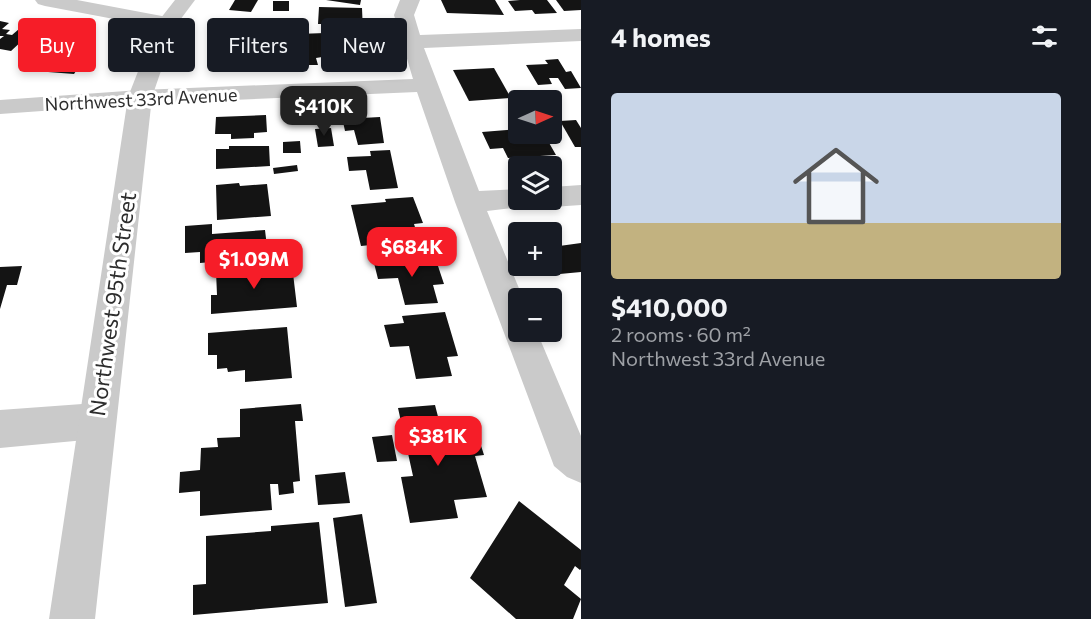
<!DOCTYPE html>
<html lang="en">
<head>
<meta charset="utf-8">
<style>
	body { margin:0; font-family:Commissioner,sans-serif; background:#242831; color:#f1f3f6; height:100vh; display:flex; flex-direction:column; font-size:22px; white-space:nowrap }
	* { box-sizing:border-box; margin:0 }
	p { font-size:20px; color:#9ea1a6 }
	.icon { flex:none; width:33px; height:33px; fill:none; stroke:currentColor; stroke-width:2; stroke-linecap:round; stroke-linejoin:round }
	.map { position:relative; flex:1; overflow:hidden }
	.side { display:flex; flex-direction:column; background:#171b24; width:510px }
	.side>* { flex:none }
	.top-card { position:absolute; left:18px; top:18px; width:472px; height:54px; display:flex; gap:12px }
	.needle { width:39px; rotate:87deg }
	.buttons { position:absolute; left:508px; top:90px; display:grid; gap:12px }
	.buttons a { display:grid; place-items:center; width:54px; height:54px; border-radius:6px; background:#171b24; box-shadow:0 3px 9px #0003; font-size:30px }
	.price { position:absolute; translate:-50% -51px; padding:0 14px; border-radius:12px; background:#f61d28; color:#fff; font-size:20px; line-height:39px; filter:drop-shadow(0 2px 3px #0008) }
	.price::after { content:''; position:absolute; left:50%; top:36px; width:18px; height:14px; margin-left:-9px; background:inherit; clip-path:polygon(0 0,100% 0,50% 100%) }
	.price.on { background:#222; color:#fff }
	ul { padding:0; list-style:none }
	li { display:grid; align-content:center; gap:12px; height:318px; padding:0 30px }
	li span { display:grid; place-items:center; height:186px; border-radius:6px; color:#555 }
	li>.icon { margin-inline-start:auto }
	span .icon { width:108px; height:108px; fill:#fffc; stroke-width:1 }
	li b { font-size:26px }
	h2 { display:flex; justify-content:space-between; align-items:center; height:72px; padding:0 30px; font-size:26px }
	.pill { padding:0 21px; border-radius:6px; background:#171b24; box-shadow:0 3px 9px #0003; font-size:21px; line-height:54px }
	.pill.on { background:#f61d28; color:#fff }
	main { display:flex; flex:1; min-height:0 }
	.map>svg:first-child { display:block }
</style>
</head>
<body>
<main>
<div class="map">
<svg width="581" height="619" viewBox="0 0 581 619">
	<rect width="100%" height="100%" fill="#fff"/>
	<g fill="#141414">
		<polygon points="235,0 258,0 251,12 229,10"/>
		<polygon points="326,0 361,0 360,5"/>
		<polygon points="441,0 495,0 504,15 447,13"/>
		<polygon points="520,0 547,0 557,13 535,14 532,10 515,11 508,1"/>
		<polygon points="556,0 581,0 581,10 564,11"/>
		<rect x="273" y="1" width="16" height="10"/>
		<polygon points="319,7 362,8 363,33 343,32 343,24 318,24"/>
		<polygon points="243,20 243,21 267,20 268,30 256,30 256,34 265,33 267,43 221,46 220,33 212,33 212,27 220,26 220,21"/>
		<polygon points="0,21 9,23 2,29 10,30 6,34 12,35 26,23 39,26 42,23 52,25 49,28 66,31 44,44 26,43 30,39 25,38 11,51 0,49 0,39 4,36 0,36"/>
		<polygon points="74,25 87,27 80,34 67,32"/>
		<polygon points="308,25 309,33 295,33 293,26"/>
		<polygon points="325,33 325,37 365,35 367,40 350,41 352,46 359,46 361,53 354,54 357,66 324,67 322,57 316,58 318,65 303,65 298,34"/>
		<polygon points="69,40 94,42 84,58 93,58 89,66 80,65 74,74 48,72 57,59 45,58 42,63 29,62 38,50 56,52 60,46 65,46"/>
		<polygon points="265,48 267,67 210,70 210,55 245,53 245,49"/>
		<polygon points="558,59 566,72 571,71 581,88 565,89 558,78 549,78 552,84 538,85 526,65 548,64 545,60"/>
		<polygon points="494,68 511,98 469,101 453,70"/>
		<polygon points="266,115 267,132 254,133 254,138 231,139 231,134 215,134 216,117"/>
		<polygon points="361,116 362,118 380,117 384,143 358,145 354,130 345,131 342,117"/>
		<polygon points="576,120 581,128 581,147 575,147 560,121"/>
		<polygon points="331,128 334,146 318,147 315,129"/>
		<polygon points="519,129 519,134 544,134 556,155 508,158 503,148 490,149 482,132"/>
		<polygon points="300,141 301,153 283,153 283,142"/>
		<polygon points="229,146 269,146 270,166 216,169 216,149 229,149"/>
		<polygon points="390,150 398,188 370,190 366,170 349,171 347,157 371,156 370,151"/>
		<polygon points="297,165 298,171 274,174 273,168"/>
		<polygon points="239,183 240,186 267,184 271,216 217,220 216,185"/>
		<polygon points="413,197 423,223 414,224 419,240 361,246 351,205 386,202 385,199"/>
		<polygon points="212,224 212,234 265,230 267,247 246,249 247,259 200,263 200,252 185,253 185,226"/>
		<polygon points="581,243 581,272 549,275 544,266 552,266 552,247"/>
		<polygon points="406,257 408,261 436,260 444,284 433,285 438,303 405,305 398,278 378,279 373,259"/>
		<polygon points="292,265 297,307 211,314 211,295 217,295 216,271"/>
		<polygon points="22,266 17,285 7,285 0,309 0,267"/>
		<polygon points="445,312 458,356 447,357 452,376 416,379 409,346 390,347 384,325 404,323 402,316"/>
		<polygon points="287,327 292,378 245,382 245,370 228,372 227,368 217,369 217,355 208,355 208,333"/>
		<polygon points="301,404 303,421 295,421 300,481 293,482 294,493 279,495 278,484 270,484 272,510 200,516 200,491 179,493 180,472 200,470 201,448 218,447 217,438 240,437 240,409"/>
		<polygon points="435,405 443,436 477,433 484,455 475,456 487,497 454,500 458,518 410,523 401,477 413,476 398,408"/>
		<polygon points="392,435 397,461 377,462 372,437"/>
		<polygon points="345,472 350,503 318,505 315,475"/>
		<polygon points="519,501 581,550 581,569 580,570 575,566 564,585 581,599 573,619 516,619 470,578"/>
		<polygon points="362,514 377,603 345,607 333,518"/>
		<polygon points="319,522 328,603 193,615 193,585 206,584 206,536 271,531 271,526"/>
	</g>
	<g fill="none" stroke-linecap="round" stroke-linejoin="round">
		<g fill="#cacaca" fill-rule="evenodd">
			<polygon points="35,0 77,0 167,17 174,19 177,23 174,27 167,29 45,6 38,4"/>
			<polygon points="400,0 420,0 414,15 420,35 581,29 581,41 424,48 479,191 519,189 519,200 533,200 529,206 487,211 523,298 519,298 519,332 537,332 581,436 581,483 567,477 554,466 455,202 417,92 140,104 0,114 0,100 140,90 413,79 394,15"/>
			<polygon points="581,185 581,205 552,207 542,204 539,200 552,200 552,187"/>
			<polygon points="96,403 109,408 115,421 109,434 96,439 0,448 0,410"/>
		</g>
		<polygon fill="#cacaca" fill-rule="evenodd" points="175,0 195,0 177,24 152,97 95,619 49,619 128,97 157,23"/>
	</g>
	<g text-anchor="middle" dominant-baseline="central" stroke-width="6" stroke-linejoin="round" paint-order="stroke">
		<g font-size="18" fill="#2d2d2d" stroke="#fff">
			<text transform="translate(141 99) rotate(-3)">Northwest 33rd Avenue</text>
		</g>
		<g font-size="22" fill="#2d2d2d" stroke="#fff">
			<text transform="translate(112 304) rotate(-82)">Northwest 95th Street</text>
		</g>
	</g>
</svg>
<div class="buttons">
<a><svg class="needle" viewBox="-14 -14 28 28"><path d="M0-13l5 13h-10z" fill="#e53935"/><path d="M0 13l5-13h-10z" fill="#9ea1a6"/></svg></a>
<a><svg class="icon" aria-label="layers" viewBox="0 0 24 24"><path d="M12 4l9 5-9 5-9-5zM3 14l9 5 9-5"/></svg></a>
<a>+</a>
<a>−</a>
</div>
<b class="price on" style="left:324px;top:137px">$410K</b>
<b class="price" style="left:412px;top:278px">$684K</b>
<b class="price" style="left:254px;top:290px">$1.09M</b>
<b class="price" style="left:438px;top:467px">$381K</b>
<div class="top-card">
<a class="pill on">Buy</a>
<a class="pill">Rent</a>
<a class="pill">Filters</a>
<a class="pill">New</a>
</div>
</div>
<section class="side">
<h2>4 homes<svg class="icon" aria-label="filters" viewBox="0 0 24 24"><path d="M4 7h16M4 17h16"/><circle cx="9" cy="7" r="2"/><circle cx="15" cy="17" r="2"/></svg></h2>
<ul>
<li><span style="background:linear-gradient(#c9d6e8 70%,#c2b280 0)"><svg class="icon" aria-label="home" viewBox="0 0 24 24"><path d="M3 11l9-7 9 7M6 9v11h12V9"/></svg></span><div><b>$410,000</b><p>2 rooms · 60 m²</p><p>Northwest 33rd Avenue</p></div></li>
</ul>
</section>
</main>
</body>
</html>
